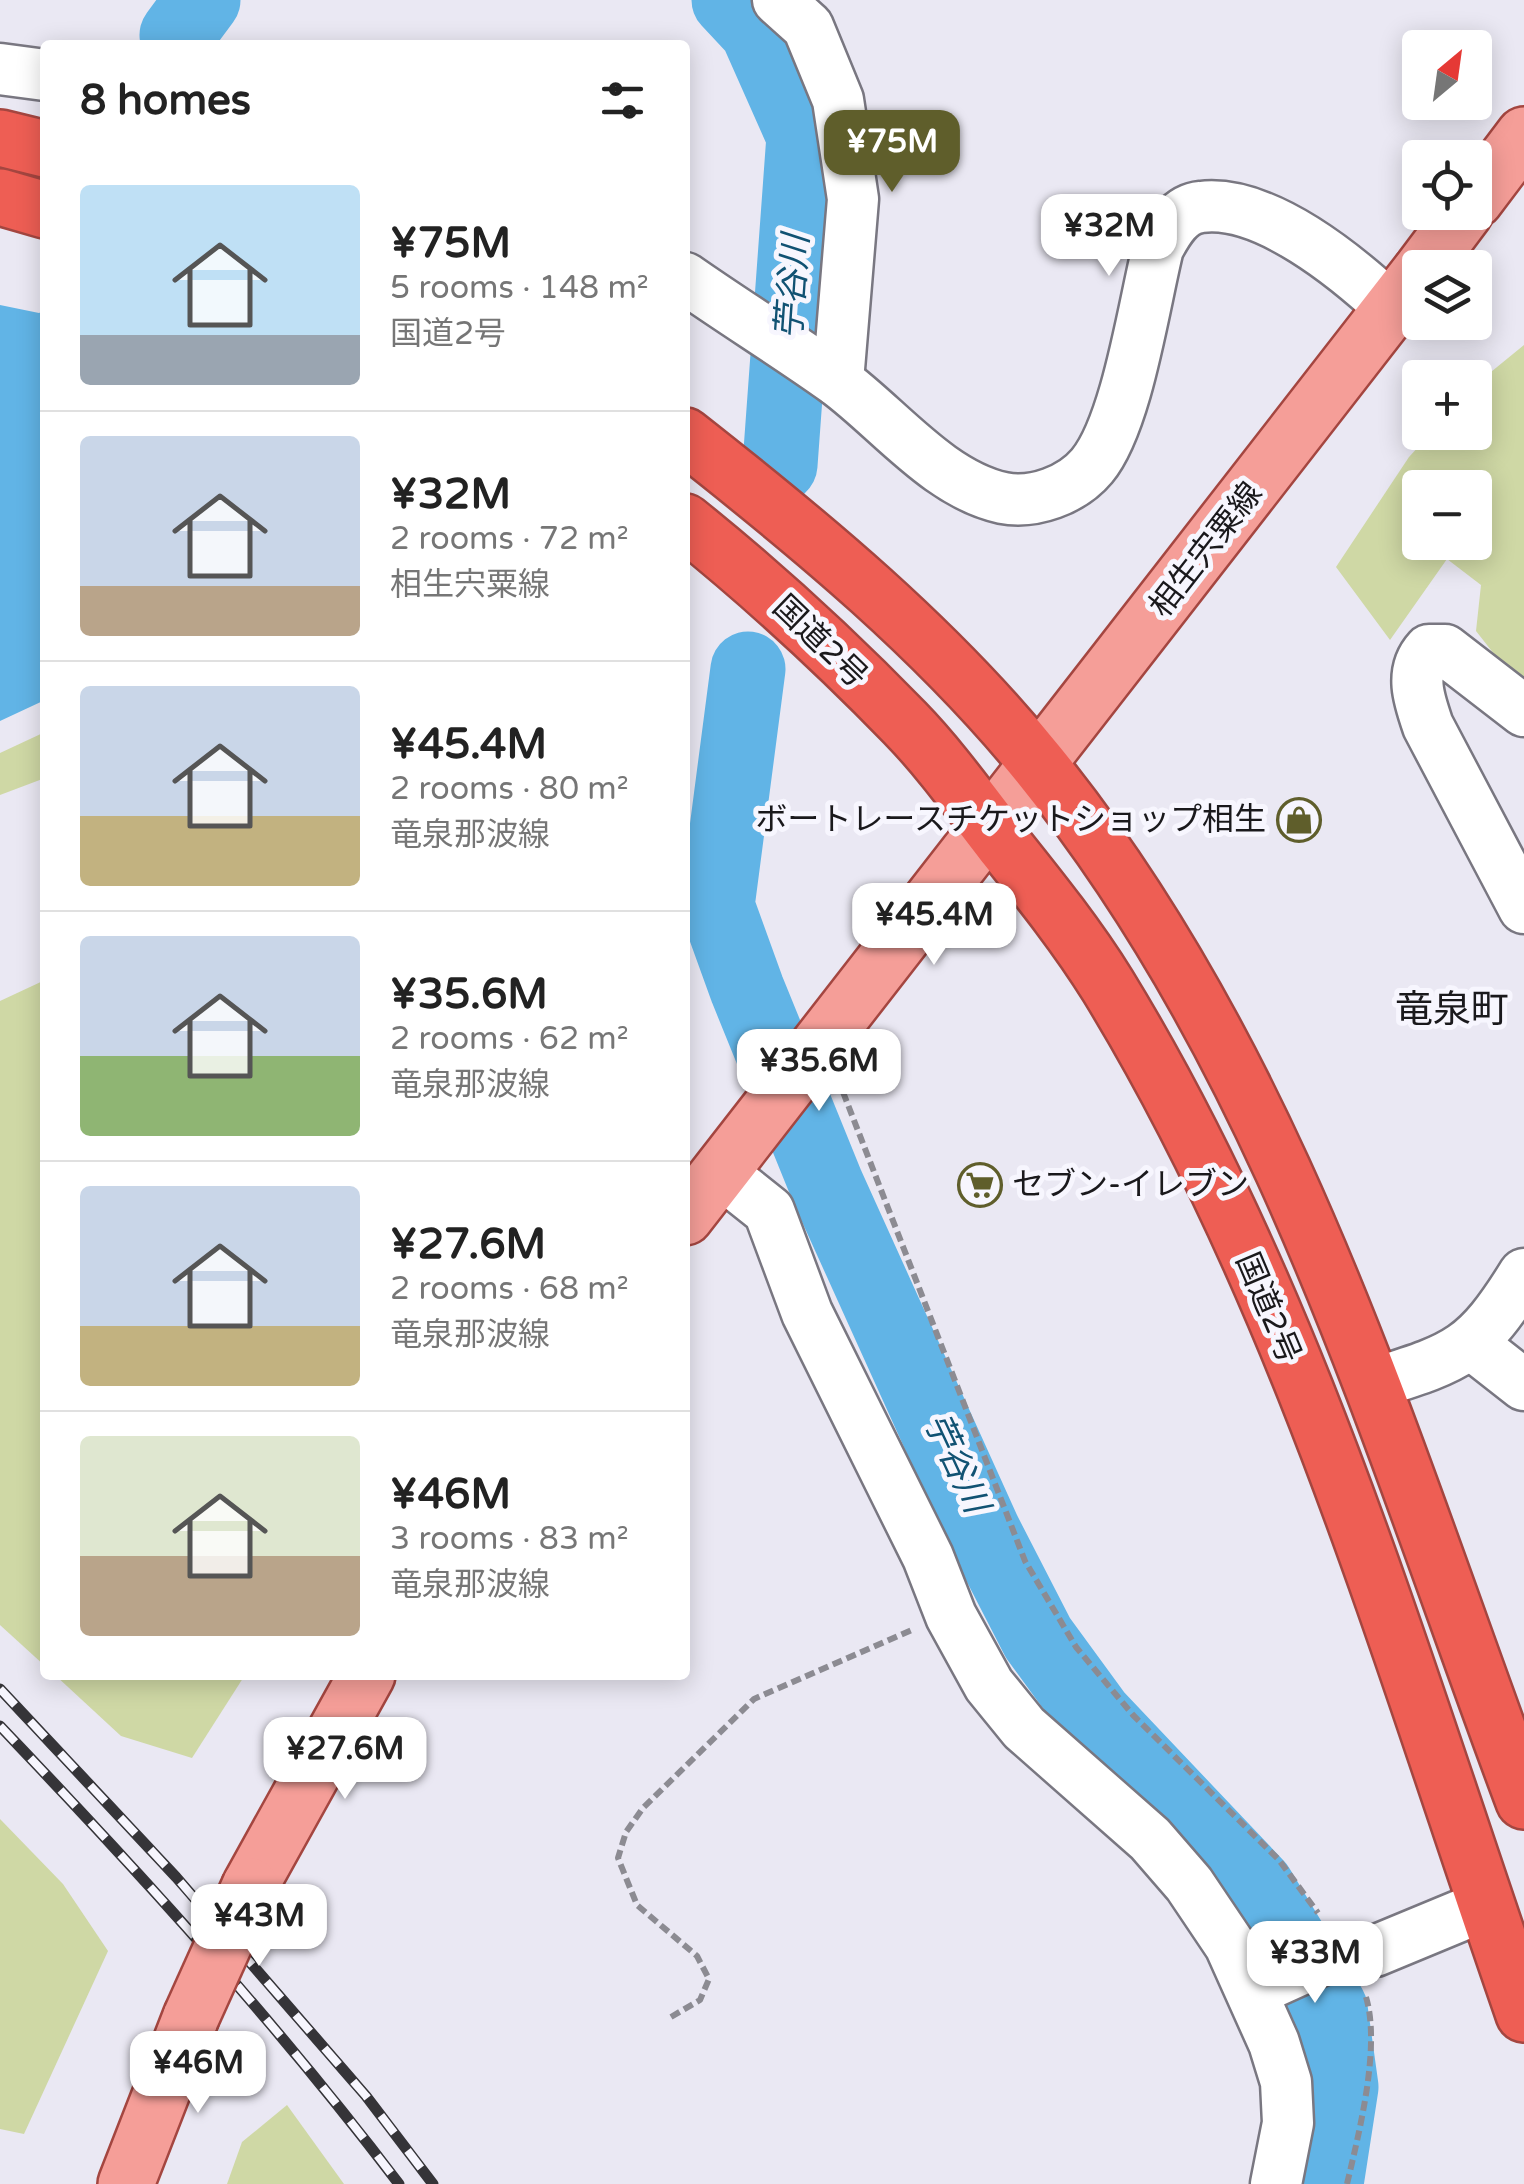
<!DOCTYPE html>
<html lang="en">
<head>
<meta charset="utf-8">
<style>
	body { margin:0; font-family:"Varela Round","Noto Sans JP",sans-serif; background:#f6f6f6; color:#222; height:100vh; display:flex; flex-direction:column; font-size:38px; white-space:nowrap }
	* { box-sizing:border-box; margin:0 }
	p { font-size:32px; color:#767676 }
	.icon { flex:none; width:55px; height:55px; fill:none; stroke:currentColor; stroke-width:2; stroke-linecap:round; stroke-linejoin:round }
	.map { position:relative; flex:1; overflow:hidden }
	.drawer { position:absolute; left:40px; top:40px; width:650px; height:1640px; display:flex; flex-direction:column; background:#fff; border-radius:10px; box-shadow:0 5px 25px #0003 }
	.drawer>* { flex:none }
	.needle { width:65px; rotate:29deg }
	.tools { position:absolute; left:1402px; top:30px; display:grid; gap:20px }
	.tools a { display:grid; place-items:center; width:90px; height:90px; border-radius:10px; background:#fff; box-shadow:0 5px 25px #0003; font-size:50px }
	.price { position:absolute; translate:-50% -85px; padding:0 22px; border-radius:20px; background:#fff; color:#222; font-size:32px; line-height:65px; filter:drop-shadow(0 2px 5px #0008) }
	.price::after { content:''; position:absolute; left:50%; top:60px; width:30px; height:22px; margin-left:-15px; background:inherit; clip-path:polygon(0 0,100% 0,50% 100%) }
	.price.current { background:#5f5e2b; color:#fff }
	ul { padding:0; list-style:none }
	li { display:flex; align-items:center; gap:30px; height:250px; padding:0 40px }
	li+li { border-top:2px solid #e0e0e0 }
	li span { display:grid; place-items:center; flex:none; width:280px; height:200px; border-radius:10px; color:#555 }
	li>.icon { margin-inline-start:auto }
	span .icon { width:120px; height:120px; fill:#fffc; stroke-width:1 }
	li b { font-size:42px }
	h2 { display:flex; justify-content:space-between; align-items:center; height:120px; padding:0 40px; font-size:42px }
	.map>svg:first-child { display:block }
</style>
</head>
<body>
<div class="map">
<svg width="1524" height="2184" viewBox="0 0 1524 2184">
	<rect width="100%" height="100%" fill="#eae8f3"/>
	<g fill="#cfd8a5" fill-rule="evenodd">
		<path d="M1524,345v347l-48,-61 5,-46 -34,-26 -57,81 -54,-73 73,-110 22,-24 44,-1v-47zM1420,488h55v54h-55z"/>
		<polygon points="45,732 45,778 0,795 0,753"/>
		<polygon points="45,980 45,1666 0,1625 0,1001"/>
		<polygon points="55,1675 245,1675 192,1758 121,1736"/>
		<polygon points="0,1819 63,1884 108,1951 24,2134 0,2129"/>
		<polygon points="287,2105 344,2184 227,2184 242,2142"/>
	</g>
	<polygon fill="#61b4e6" points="0,305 39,313 45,310 45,700 0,721"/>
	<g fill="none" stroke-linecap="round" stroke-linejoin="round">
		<g stroke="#61b4e6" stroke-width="75">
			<polyline points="729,0 757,30 804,136 780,465"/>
			<polyline points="177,35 203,0"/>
			<polyline points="748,669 717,906 747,989 827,1186 984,1533 1038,1638 1095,1716 1257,1887 1330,2008 1341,2087 1326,2184"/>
		</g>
		<g stroke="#797781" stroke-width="55">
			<g id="minor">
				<polyline points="778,0 808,27 838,100 853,199 838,381"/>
				<polyline points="0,69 45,75"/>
				<path d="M685,278c50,35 102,67 151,102 52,38 102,104 167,118 31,6 69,-8 89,-32 35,-42 52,-162 66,-218 9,-17 21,-39 43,-41 64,-8 147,61 191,102"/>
				<path d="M1524,711l-79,-61h-16c-20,22 -10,50 -1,76l96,182"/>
				<polyline points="720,1172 769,1211 807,1313 928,1557 951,1616 989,1685 1024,1728 1150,1839 1189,1884 1230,1945 1274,2043 1286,2082 1288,2123 1276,2184"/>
				<polyline points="1473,1345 1524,1385"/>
				<path d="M1373,1384c85,-27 102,-31 151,-110"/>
				<polyline points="1253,1991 1328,1957 1375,1951 1486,1905"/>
			</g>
		</g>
		<g stroke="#a44640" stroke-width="60">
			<g id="major">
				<polyline points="1475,200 1524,135"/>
				<polyline points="1423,268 1465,212"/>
				<polyline points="685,1217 1420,272"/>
				<polyline points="250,1886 367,1675"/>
				<polyline points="126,2184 191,2017"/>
			</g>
		</g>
		<g stroke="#a44640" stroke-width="60">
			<g id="highway">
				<polyline points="0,138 45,149"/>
				<polyline points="0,197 45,210"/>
				<path d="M685,436c126,99 253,204 354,329 245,302 351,679 485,1036"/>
				<path d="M685,522c77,62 151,130 220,201 36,37 67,81 99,122 36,45 73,91 104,141 193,315 295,681 416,1028"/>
			</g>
		</g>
		<g stroke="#8c8b92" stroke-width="6" stroke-dasharray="10 5" stroke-linecap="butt">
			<polyline points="843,1092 1025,1561 1076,1647 1133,1715 1279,1860 1318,1913"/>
			<polyline points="671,2017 700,2000 709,1979 697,1956 637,1905 618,1858 626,1832 643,1808 754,1699 912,1630"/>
			<path d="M1347,2184c12,-51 34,-137 19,-187"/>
		</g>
		<use href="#minor" stroke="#fff" stroke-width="50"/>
		<use href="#major" stroke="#f59e98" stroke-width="55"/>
		<use href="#highway" stroke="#ee5e54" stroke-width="55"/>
		<g stroke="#353438" stroke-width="11">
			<g id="rail">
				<polyline points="0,1689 176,1877 366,2096 433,2184"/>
				<path d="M0,1726c140,147 276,296 399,458"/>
			</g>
		</g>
		<use href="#rail" stroke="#f7f6fe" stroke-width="8" stroke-dasharray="22" stroke-linecap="butt"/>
		<g stroke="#a44640" stroke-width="60" stroke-linecap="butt">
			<polyline id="major-bridge" points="191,2017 250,1886"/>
		</g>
		<use href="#major-bridge" stroke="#f59e98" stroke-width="55"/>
	</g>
	<defs>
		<g id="shop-ring" transform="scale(2.25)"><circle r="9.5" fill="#f7f6fe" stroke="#5f5e2b" stroke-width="1.5"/><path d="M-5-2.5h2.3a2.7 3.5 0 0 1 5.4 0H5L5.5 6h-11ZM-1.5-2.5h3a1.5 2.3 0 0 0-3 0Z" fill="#5f5e2b"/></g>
		<g id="supermarket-ring" transform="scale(2.25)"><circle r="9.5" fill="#f7f6fe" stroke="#5f5e2b" stroke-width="1.5"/><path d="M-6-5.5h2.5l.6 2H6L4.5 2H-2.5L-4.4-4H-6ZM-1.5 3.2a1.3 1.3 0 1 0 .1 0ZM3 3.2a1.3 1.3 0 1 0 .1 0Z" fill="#5f5e2b"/></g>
	</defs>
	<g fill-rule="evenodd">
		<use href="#shop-ring" x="1299" y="820"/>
		<use href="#supermarket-ring" x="980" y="1185"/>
	</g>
	<g text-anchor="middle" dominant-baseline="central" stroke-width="10" stroke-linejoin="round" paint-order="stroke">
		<g font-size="32" fill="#1a191c" stroke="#f7f6fe">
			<text transform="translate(1206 550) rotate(-52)">相生宍粟線</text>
			<text transform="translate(820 642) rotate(44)">国道2号</text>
			<text transform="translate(1268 1308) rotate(67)">国道2号</text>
		</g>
		<g font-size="32" fill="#1a191c" stroke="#f7f6fe" text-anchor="end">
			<text x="1266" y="820">ボートレースチケットショップ相生</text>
			<text x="1012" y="1185" text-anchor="start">セブン-イレブン</text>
		</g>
		<g font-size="35" font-style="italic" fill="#115273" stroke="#f7f6fe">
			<text transform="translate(793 287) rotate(-86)">苧谷川</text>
			<text transform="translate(956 1463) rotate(65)">苧谷川</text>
		</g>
		<g font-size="38" fill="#1a191c" stroke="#f7f6fe">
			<text x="1452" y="1010">竜泉町</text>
		</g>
	</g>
</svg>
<div class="tools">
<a><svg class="needle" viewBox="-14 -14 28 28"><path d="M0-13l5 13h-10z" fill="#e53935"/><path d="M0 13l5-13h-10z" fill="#767676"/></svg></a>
<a><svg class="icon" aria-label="locate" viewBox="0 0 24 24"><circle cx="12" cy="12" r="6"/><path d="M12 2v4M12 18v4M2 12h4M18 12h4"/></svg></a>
<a><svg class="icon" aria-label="layers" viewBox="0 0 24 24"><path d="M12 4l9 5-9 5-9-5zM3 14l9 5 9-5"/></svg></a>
<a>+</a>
<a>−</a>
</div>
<b class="price current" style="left:892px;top:195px">¥75M</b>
<b class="price" style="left:1109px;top:279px">¥32M</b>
<b class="price" style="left:934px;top:968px">¥45.4M</b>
<b class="price" style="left:819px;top:1114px">¥35.6M</b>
<b class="price" style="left:345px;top:1802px">¥27.6M</b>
<b class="price" style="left:259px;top:1969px">¥43M</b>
<b class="price" style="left:1315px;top:2006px">¥33M</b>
<b class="price" style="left:198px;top:2116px">¥46M</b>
<section class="drawer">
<h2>8 homes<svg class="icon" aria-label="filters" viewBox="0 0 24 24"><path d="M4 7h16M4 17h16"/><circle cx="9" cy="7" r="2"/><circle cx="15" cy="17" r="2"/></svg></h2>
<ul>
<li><span style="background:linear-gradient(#bfe0f5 75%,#9aa5b1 0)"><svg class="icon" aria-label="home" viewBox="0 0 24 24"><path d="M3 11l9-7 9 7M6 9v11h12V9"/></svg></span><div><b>¥75M</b><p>5 rooms · 148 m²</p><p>国道2号</p></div></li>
<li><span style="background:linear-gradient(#c9d6e8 75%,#b9a48a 0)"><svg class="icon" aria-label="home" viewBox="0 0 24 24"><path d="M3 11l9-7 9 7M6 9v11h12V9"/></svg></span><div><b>¥32M</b><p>2 rooms · 72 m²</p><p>相生宍粟線</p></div></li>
<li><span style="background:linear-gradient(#c9d6e8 65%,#c2b280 0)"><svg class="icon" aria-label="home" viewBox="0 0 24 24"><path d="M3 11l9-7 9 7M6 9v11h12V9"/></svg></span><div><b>¥45.4M</b><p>2 rooms · 80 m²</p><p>竜泉那波線</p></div></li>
<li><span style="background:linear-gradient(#c9d6e8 60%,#8fb573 0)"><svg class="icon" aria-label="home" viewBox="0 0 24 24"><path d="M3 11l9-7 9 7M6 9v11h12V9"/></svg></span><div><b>¥35.6M</b><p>2 rooms · 62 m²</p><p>竜泉那波線</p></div></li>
<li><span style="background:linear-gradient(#c9d6e8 70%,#c2b280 0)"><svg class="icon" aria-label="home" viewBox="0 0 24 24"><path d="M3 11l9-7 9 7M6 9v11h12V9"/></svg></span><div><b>¥27.6M</b><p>2 rooms · 68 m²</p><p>竜泉那波線</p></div></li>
<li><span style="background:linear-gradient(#dfe7d0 60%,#b9a48a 0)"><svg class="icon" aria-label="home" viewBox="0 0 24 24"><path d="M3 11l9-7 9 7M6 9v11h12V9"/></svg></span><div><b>¥46M</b><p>3 rooms · 83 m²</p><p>竜泉那波線</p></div></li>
</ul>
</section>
</div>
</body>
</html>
